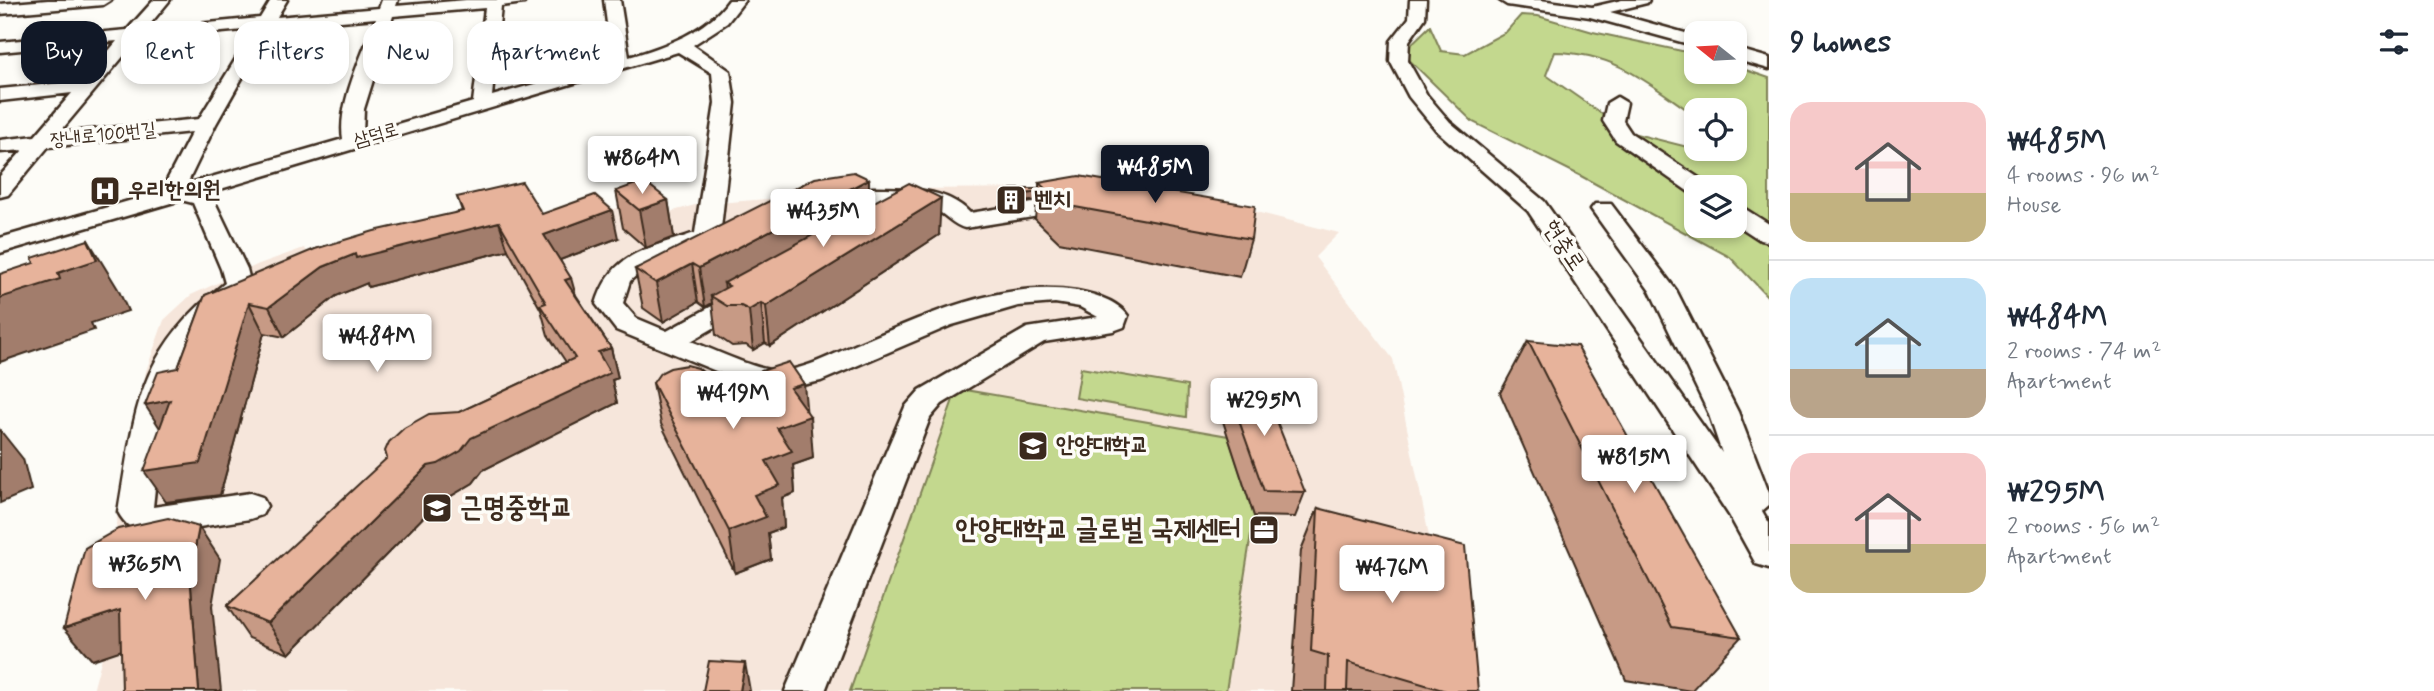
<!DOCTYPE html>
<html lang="en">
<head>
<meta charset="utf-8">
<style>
	body { margin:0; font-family:Mynerve,"Poor Story",sans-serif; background:#f2f2f3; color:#1f2937; height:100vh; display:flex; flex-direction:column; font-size:26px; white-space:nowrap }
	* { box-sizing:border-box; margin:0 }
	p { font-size:23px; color:#747a83 }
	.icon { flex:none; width:38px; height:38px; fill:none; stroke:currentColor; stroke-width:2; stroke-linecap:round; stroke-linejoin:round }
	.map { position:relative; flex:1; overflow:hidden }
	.panel { display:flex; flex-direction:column; background:#fff; width:665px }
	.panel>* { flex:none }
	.guide { position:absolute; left:21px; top:21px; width:665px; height:63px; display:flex; gap:14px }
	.needle { width:46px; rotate:288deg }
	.tools { position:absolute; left:1684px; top:21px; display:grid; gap:14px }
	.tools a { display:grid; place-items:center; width:63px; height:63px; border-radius:14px; background:#fff; box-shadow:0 4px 10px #0003; font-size:35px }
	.price { position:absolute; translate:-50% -60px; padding:0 16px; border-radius:7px; background:#fff; color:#222; font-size:23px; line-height:46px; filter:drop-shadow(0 2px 4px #0008) }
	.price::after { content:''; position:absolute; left:50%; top:42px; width:21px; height:16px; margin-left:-10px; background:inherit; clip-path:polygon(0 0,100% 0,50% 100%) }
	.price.active { background:#111827; color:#fff }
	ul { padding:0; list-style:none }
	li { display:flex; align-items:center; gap:21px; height:175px; padding:0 21px }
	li+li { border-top:2px solid #e0e1e3 }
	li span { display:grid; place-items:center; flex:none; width:196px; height:140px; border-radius:21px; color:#555 }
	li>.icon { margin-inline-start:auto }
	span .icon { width:84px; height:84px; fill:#fffc; stroke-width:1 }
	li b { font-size:30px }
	h2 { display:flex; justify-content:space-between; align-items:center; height:84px; padding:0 21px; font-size:30px }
	.tag { padding:0 24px; border-radius:21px; background:#fff; box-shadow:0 4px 10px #0003; font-size:24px; line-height:63px }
	.tag.active { background:#111827; color:#fff }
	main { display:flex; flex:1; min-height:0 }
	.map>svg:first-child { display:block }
</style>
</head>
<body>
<main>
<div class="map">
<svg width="1769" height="691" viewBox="0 0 1769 691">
	<rect width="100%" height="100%" fill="#fdfcf7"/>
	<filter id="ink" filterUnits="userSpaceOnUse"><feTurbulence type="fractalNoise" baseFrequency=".0143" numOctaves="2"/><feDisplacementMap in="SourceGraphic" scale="14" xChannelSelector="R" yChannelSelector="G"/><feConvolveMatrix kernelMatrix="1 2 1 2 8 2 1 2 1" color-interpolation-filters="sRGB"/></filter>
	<g filter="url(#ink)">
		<polygon fill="#f6e6db" points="1065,188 1252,211 1339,233 1315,257 1393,359 1440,590 1454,691 93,691 126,567 116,524 146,371 164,320 191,295 259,264 304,248 315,260 509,194 549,229 637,202 655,216 695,205 882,189"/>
		<g fill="#c3d88e" stroke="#7f8156" stroke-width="2" fill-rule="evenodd">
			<path d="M1521,15l17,1 55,16 103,22v18h38v-6l35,12v220l-39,-41 -151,-82 -106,-53 -71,-69 28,-27 11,25 24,3 41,-22zM1555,52c61,1 93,31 141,64v-6h38v39h-16l1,6 -91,-23 -82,-57zM1696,187h38v39h-38z"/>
			<polygon points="1081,368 1187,386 1186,417 1076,398"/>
			<polygon points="960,389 1228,436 1254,516 1226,691 850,691 954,397"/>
		</g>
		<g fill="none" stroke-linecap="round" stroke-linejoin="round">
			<g stroke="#3b2a1e" stroke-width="5">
				<g id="minor">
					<polygon points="48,0 111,0 103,5 0,14 0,4"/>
					<path d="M154,0h16l-24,29 114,-11 11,-18h16l-10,17 102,-9 3,-8h16l-2,6 70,-6h60l-2,3 -23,3 -9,90 120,-34 -8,-62h16l9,57c37,-11 77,-25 100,-57h16l-18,23 -34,22 37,26 5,32 -15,134 -5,6 -44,14 -32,16 -9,8 -7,22 13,15 31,13 72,-40 9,-2 9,2 4,6 -4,6 -66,38c21,8 71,32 91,30 25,-2 51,-17 75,-27 68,-28 144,-65 220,-53 17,3 41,10 51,25l-4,11 -11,4 -69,11 -102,62 -12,14 -105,273h-40l120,-284 15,-17 107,-62 71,-11 -18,-10 -25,-4 -37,3 -66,19 -131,56 -47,10 -24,-6 -134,-55 -20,-26c16,-53 52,-55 99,-71l20,-130 -3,-30 -34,-21 -471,141 6,5 34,71 4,16c-14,20 -38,33 -54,52 -37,47 -37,114 -44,170l97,-14 12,4 5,9 -5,9 -12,4 -102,16c-14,-4 -23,-10 -30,-23 18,-104 18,-158 107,-229l-4,-14 -28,-66 -12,-3 -181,53v-15l167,-48 -2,-6 27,-52 -144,15 -40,48 -8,2v-21l23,-26 -23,2v-12l35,-4 37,-43 -72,8v-12l83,-8 34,-40 -117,11v-10l127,-12zM485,8l-12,94 -110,32 1,-25 29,-93zM376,18c-12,34 -39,86 -33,121l-156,45 29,-60 55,-97zM254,29l-55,90 -140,14 78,-93z"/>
					<polygon points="1410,0 1426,0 1425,18 1409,41 1408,61 1427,95 1450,122 1544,201 1722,453 1708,412 1650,291 1591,209 1595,204 1611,204 1676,290 1738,412 1769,493 1769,505 1762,511 1769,523 1769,568 1756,564 1729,515 1528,211 1436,130 1409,97 1390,61 1391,41 1409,18"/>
					<polygon points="1499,0 1540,0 1592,7 1622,0 1649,0 1647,3 1610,12 1696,36 1696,46 1590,17 1507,5"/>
					<polygon points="1734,48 1769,58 1769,69 1734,59"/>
					<polygon points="1617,97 1627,103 1623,121 1631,133 1705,182 1708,187 1696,187 1696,193 1689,192 1616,141 1603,121 1607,103"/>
					<path d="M873,188c33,0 74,0 97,25l94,-15 8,2 4,5 -4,5 -8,2 -99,16c-16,-4 -21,-19 -43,-23 -20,-4 -41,-4 -61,-3 -13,1 -26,5 -39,2l-3,-5 3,-5z"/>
					<polygon points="1734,205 1742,207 1769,224 1769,242 1760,240 1734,223"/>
				</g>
			</g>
			<use href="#minor" fill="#fdfcf7" fill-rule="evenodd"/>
		</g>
		<g fill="#c79a85" stroke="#3b2a1e" stroke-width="2">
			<polygon points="869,179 869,205 939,235 770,346 765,343 753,350 746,345 732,346 716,335 712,303 705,307 698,302 663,322 643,308 635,269"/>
			<polygon points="1039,183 1251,239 1240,277 1059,242 1035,219 1037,200 1018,203 1011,197 1012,189 1039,189"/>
			<polygon points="616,191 668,200 674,237 646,248 623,228"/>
			<polygon points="457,197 542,214 618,238 560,260 576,295 611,348 618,378 612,380 617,403 483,470 473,483 451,496 442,498 289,654 249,638 227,606 459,412 566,362 548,335 541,310 508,250 368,287 367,283 336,296 284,337 264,333 220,495 166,502 160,428 178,368 205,295 462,211"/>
			<polygon points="1528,341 1741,637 1691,691 1626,680 1500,393"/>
			<polygon points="1225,381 1305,492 1295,517 1254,516 1218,406"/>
			<polygon points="653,383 718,385 806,411 813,458 793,465 795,493 782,498 784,527 768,533 771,559 735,573 661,424"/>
			<polygon points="1318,508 1478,691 1291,691 1301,550"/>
		</g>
		<g fill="#a27d6c" stroke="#3b2a1e" stroke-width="2">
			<polygon points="869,179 869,215 729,286 724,283 726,295 711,296 712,303 705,307 699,268"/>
			<polygon points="1038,192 1037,200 1018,203 1018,195"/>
			<polygon points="941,198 939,235 770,346 766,306"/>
			<polygon points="668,200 674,237 646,248 639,210"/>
			<polygon points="612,210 618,238 552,263 544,235"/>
			<polygon points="499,222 508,250 368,287 367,283 336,296 284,337 269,307 323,267 355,254"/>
			<polygon points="88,240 118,289 128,311 91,323 94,330 0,362 0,298 58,273"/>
			<polygon points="692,264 698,302 663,322 656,283"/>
			<polygon points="571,278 579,307 565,280"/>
			<polygon points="249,303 264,333 220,495 166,502 144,471"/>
			<polygon points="761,303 765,343 753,350 749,310"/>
			<polygon points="611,348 618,378 612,380 617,403 483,470 473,483 451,496 442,498 289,654 268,623 428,466 598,352"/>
			<polygon points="804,384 807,417 810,416 813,458 793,465 795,493 782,498 784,527 768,533 771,559 735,573 729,531 754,495 790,388"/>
			<polygon points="170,400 165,436 145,405"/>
			<polygon points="0,430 23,459 31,490 0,503"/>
			<polygon points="199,527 220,559 212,606 221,691 199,691 190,574"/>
			<polygon points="120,610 146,642 92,660 64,628"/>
			<polygon points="745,663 750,691 740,691"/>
		</g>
		<g fill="#e7b39b" stroke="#3b2a1e" stroke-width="2">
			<polygon points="854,172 869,179 699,268 692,264 656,283 635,269 815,178"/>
			<polygon points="1079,176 1255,206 1251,239 1064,205 1039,183"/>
			<polygon points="644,181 668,200 639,210 616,191"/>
			<polygon points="522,182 542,214 595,195 612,210 544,235 571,278 565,280 611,348 598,352 610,373 471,438 461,451 438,464 428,466 268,623 227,606 387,458 385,451 389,442 404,428 429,414 459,412 575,358 540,305 546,303 499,222 356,258 355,254 323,267 269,307 249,303 200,463 144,471 170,400 145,405 158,372 178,368 205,295 315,249 374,231 463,211 457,197"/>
			<polygon points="909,183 941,198 766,306 761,303 749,310 741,306 727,306 711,296 729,286 724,283"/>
			<polygon points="1012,189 1039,189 1038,192 1018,195"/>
			<polygon points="88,240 97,260 58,273 60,279 0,298 0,274 34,263 32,258"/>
			<polygon points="1528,341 1577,346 1741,637 1672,627"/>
			<polygon points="789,362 804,384 790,388 810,416 777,428 792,451 766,461 780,485 754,495 766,517 729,531 653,383 660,373 670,368 687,365 698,368 718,385"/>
			<polygon points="1225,381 1261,382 1305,492 1264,491"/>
			<polygon points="1318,508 1465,546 1478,691 1446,691 1348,662 1347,691 1327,691 1328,656 1311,651"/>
			<polygon points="168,518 199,527 190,574 199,691 122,691 120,610 64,628 85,548 118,529"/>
			<polygon points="709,661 745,663 740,691 703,691"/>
		</g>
	</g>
	<defs>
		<g id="hospital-square" transform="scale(1.575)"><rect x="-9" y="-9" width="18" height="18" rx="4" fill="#3b2a1e" stroke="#fdfcf7"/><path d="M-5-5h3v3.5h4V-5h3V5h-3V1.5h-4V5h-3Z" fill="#fff"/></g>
		<g id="building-square" transform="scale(1.575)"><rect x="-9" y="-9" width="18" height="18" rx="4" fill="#3b2a1e" stroke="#fdfcf7"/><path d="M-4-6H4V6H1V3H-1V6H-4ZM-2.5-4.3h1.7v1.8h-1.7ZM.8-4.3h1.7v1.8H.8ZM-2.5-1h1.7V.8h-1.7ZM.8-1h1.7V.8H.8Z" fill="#fff"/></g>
		<g id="university-square" transform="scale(1.575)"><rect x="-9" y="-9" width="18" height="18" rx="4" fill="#3b2a1e" stroke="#fdfcf7"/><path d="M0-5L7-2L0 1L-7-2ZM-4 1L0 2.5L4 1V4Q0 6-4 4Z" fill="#fff"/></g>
		<g id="school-square" transform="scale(1.575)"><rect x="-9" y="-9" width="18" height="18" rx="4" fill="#3b2a1e" stroke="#fdfcf7"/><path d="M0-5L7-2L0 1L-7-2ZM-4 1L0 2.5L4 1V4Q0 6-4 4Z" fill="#fff"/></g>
		<g id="office-square" transform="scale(1.575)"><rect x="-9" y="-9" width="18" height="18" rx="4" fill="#3b2a1e" stroke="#fdfcf7"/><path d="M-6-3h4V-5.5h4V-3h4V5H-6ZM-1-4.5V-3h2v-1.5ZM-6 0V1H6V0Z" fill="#fff"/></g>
	</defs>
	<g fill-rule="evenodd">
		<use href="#hospital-square" x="105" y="191"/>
		<use href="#building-square" x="1011" y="200"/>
		<use href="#university-square" x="1033" y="446"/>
		<use href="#school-square" x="437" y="508"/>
		<use href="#office-square" x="1264" y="530"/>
	</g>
	<g text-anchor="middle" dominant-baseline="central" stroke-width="7" stroke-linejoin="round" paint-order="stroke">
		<g font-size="19" fill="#3b2a1e" stroke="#fdfcf7">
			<text transform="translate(103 135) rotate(-6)">장내로100번길</text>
			<text transform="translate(376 135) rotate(-16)">삼덕로</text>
		</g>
		<g font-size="23" font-weight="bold" fill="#3b2a1e" stroke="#fdfcf7" text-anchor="start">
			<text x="128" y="191">우리한의원</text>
			<text x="1034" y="200">벤치</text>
			<text x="1056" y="446">안양대학교</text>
		</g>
		<g font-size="23" fill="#3b2a1e" stroke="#fdfcf7">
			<text transform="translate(1563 246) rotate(56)">현충로</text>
		</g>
		<g font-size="28" font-weight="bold" fill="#3b2a1e" stroke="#fdfcf7" text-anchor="start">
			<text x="460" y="508">근명중학교</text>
			<text x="1241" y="530" text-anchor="end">안양대학교 글로벌 국제센터</text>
		</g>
	</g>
</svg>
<div class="tools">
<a><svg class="needle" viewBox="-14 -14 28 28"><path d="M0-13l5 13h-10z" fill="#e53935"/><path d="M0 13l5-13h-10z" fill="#747a83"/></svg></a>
<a><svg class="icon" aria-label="locate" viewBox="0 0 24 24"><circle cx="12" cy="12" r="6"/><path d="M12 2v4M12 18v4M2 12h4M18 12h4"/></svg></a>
<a><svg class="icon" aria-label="layers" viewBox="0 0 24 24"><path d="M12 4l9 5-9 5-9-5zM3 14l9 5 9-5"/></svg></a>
</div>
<b class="price" style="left:642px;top:196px">₩864M</b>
<b class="price active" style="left:1155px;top:205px">₩485M</b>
<b class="price" style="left:823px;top:249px">₩435M</b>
<b class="price" style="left:377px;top:374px">₩484M</b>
<b class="price" style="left:733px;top:431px">₩419M</b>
<b class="price" style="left:1264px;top:438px">₩295M</b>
<b class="price" style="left:1634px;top:495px">₩815M</b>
<b class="price" style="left:145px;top:602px">₩365M</b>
<b class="price" style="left:1392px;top:605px">₩476M</b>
<div class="guide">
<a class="tag active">Buy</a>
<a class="tag">Rent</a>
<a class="tag">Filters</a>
<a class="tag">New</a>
<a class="tag">Apartment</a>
</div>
</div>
<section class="panel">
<h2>9 homes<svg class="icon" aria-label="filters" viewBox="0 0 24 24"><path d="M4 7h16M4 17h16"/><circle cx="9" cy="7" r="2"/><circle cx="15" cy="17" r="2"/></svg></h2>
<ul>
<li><span style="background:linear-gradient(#f6c9c9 65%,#c2b280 0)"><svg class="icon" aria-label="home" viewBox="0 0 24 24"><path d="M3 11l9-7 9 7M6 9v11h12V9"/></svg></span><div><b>₩485M</b><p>4 rooms · 96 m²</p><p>House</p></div></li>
<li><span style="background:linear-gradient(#bfe0f5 65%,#b9a48a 0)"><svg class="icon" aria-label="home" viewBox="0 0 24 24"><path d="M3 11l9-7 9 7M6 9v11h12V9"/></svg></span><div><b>₩484M</b><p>2 rooms · 74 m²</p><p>Apartment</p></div></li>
<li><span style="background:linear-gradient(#f6c9c9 65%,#c2b280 0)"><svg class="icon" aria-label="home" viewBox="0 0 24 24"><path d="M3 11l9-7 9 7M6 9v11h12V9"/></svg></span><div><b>₩295M</b><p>2 rooms · 56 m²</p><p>Apartment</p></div></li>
</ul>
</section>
</main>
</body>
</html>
